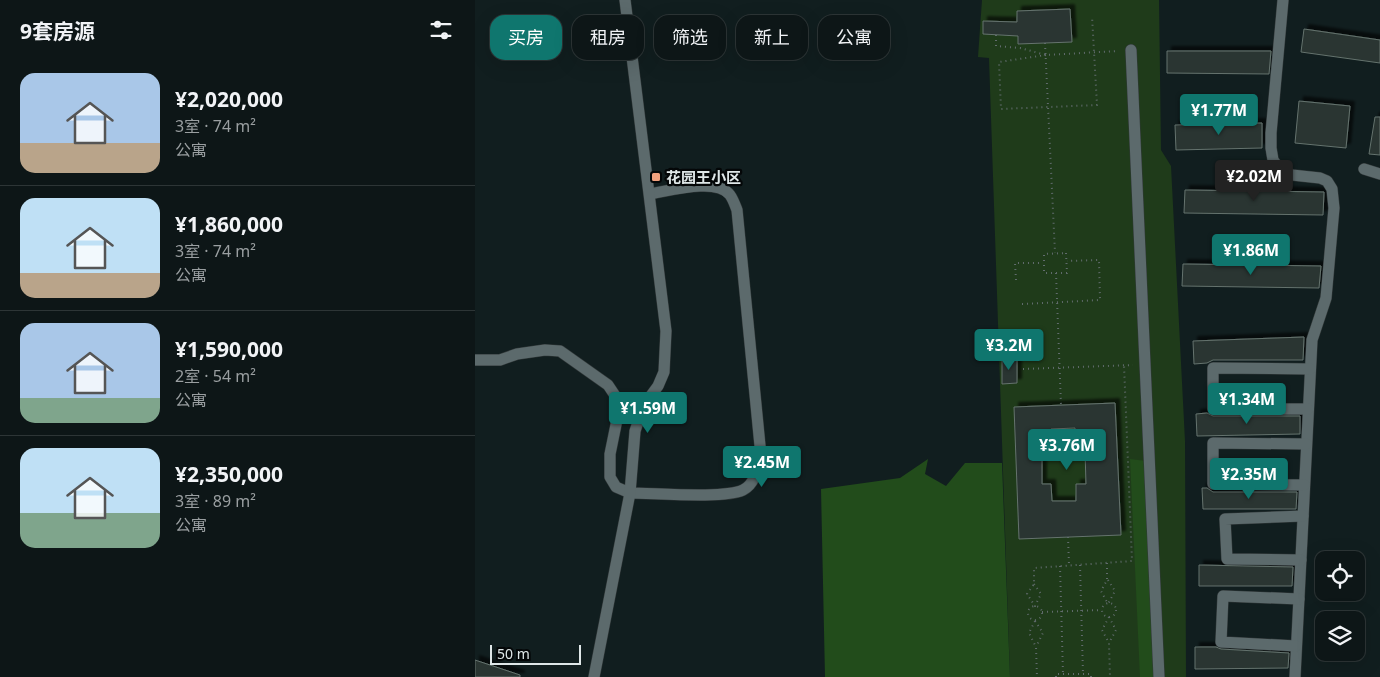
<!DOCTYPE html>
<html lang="zh">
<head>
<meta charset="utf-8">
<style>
	body { margin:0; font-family:"Noto Sans","Noto Sans SC",sans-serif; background:#1b2324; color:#f1f3f6; height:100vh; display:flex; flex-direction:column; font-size:19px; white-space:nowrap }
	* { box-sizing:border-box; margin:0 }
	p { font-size:16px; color:#9a9fa1 }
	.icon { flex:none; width:28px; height:28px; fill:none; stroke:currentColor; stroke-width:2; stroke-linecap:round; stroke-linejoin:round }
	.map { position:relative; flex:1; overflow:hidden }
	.side { display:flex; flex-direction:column; background:#0d1617; width:475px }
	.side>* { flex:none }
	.banner { position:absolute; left:15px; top:15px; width:475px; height:45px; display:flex; gap:10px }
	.controls { position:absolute; left:840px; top:551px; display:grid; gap:10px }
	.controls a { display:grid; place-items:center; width:50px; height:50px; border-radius:10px; background:#0d1617; box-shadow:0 5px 20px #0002,0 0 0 1px #2d3536; font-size:25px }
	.scale { position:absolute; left:15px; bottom:12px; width:91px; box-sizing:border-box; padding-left:5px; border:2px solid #dfe7e8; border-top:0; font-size:14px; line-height:18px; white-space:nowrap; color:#dfe7e8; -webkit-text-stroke:4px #040708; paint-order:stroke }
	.price { position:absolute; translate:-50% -42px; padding:0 11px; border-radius:5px; background:#0f766e; color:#fff; font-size:16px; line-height:32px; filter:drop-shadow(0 1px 2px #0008) }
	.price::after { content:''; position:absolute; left:50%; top:30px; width:15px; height:11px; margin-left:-8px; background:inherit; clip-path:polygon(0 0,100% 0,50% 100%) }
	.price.selected { background:#222; color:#fff }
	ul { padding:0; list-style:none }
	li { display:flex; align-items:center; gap:15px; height:125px; padding:0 20px }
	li+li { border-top:1px solid #2d3536 }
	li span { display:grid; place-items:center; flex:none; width:140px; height:100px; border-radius:15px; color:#555 }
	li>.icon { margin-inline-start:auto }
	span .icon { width:60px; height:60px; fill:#fffc; stroke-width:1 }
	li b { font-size:21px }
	h2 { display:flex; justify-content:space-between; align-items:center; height:60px; padding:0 20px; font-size:21px }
	.pill { padding:0 18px; border-radius:15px; background:#0d1617; box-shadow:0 5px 20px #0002,0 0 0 1px #2d3536; font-size:18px; line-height:45px }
	.pill.selected { background:#0f766e; color:#fff }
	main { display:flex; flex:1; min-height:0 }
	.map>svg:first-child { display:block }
</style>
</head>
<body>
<main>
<section class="side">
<h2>9套房源<svg class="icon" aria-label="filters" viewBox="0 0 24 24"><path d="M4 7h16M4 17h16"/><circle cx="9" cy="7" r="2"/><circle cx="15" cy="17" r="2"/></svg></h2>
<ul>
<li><span style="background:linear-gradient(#a9c7e8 70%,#b9a48a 0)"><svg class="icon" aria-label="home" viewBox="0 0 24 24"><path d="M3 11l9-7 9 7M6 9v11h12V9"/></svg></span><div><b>¥2,020,000</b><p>3室 · 74 m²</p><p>公寓</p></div></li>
<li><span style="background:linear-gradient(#bfe0f5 75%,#b9a48a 0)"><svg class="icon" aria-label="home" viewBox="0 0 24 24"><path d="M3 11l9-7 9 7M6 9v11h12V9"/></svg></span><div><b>¥1,860,000</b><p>3室 · 74 m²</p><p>公寓</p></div></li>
<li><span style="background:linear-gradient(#a9c7e8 75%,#7fa58c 0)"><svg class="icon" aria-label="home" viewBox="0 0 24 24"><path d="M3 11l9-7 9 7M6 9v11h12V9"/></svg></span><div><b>¥1,590,000</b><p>2室 · 54 m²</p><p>公寓</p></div></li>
<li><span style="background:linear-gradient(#bfe0f5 65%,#7fa58c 0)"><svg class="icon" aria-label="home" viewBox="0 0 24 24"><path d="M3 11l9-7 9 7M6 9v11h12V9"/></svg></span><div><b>¥2,350,000</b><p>3室 · 89 m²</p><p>公寓</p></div></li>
</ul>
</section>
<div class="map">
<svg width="905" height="677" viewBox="0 0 905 677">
	<defs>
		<filter id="shadow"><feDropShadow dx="4.5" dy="-4.5" stdDeviation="1" flood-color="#0009"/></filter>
	</defs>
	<rect width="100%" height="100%" fill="#111e1f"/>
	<polygon fill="#1f3b1a" points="507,0 684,0 686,150 696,166 710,441 711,677 535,677 514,58 503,57"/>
	<g fill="#224c1b">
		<polygon points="453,459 450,474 471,486 490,463 527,463 535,677 350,677 346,489 425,478"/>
		<polygon points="655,459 671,461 682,677 665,677"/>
	</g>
	<g fill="#293531" stroke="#65736e" fill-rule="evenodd" filter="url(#shadow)">
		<polygon points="595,9 597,42 543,44 543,36 508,34 508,21 542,22 542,11"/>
		<polygon points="829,29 905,40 905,63 826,52"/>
		<polygon points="692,51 796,51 794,74 692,73"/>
		<polygon points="824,101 875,106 871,148 820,143"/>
		<polygon points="900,117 905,117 905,155 894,154"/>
		<polygon points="787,123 787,148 701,150 700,125"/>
		<polygon points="710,190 849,192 848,215 709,213"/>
		<polygon points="708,264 846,266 844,288 707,286"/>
		<polygon points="829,337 828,360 738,360 732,363 719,364 718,341"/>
		<polygon points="527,358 542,358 542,383 527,384"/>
		<path d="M640,403l6,132 -102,4 -5,-132zM600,428v23h10l1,33h-10v17h-24l-1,-17h-9v-33h9v-22z"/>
		<polygon points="732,413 738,416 825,416 825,434 722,436 721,414"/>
		<polygon points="727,488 732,488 738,492 822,492 821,509 728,509"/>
		<polygon points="724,565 818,567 817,586 724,586"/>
		<polygon points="720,647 741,647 746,649 814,653 813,668 720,669"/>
		<polygon points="0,660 45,675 45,677 0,677"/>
	</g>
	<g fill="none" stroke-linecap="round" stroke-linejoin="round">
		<g stroke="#32393a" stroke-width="12">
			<g id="minor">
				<polyline points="808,0 796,133 796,148 798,160 804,168 817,175 845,178 852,181 857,189 859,208 851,298 837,340 820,677"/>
				<polyline points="656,50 684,677"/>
				<polyline points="889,169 905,174"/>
				<path d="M1,360h24l17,-6 28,-4 15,1 48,34 8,12 3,13 -9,44v23l6,10 14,6c25,0 94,6 113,-3 12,-6 15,-22 18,-34l-24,-246c-2,-5 -4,-11 -7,-15 -13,-18 -61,-4 -80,-1"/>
				<polyline points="833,409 738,409 738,368 835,369"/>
				<polyline points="829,485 738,484 738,443 831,444"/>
				<polyline points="826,560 752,559 750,519 828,516"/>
				<polyline points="821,646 746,642 748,596 824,599"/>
				<polyline points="119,677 155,493 160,431 169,405 183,386 189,372 191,331 150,0"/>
			</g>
		</g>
		<g stroke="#616c6d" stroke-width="2" stroke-dasharray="1 4" stroke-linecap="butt">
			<polyline points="521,35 521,46 545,48 571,55 643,51"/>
			<polyline points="570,43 580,253"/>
			<polyline points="571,55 524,62 526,109 622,105 617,16"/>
			<polygon points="591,253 592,273 569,273 569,254"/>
			<polyline points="581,273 586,405"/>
			<polyline points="541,280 540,263 568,263"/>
			<polyline points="547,304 625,300 624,260 592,261"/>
			<polyline points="548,369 658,365"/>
			<polyline points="593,537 594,565"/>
			<polyline points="632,563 632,580 626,591 633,604"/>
			<polyline points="605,565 608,674"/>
			<polyline points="585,566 588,674"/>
			<polyline points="633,580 640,591 633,604"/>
			<polyline points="559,584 566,594 560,606 552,594 559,584 559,568 657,561 649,365"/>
			<circle cx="634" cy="610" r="7"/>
			<circle cx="560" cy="613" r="7"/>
			<polyline points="567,612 627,610"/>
			<polyline points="634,617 627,630 634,643 635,677"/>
			<polyline points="634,617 641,630 634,643"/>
			<polyline points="560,621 554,633 561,647 562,677"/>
			<polyline points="560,621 568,633 561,647"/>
			<polyline points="581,677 581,674 616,674 616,677"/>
		</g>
		<use href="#minor" stroke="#5c6a6c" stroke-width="11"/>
	</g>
	<rect fill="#f2a17e" stroke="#040708" stroke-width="2" x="176" y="172" width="10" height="10" rx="2.5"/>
	<g text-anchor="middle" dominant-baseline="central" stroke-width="4.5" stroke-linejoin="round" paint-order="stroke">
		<g font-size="15" font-weight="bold" fill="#dfe7e8" stroke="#040708" text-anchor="start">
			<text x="191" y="177">花园王小区</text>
		</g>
	</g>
</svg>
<div class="controls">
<a><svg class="icon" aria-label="locate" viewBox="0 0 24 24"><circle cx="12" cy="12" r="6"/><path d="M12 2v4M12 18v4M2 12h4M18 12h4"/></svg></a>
<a><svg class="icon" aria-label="layers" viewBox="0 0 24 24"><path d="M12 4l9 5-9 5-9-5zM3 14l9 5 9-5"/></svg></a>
</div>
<div class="scale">50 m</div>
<b class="price" style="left:744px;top:136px">¥1.77M</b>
<b class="price selected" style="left:779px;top:202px">¥2.02M</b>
<b class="price" style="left:776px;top:276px">¥1.86M</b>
<b class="price" style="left:534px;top:371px">¥3.2M</b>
<b class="price" style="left:772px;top:425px">¥1.34M</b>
<b class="price" style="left:173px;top:434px">¥1.59M</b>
<b class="price" style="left:592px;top:471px">¥3.76M</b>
<b class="price" style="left:287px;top:488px">¥2.45M</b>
<b class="price" style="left:774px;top:500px">¥2.35M</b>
<div class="banner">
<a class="pill selected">买房</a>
<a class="pill">租房</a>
<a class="pill">筛选</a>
<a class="pill">新上</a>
<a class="pill">公寓</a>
</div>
</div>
</main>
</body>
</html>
